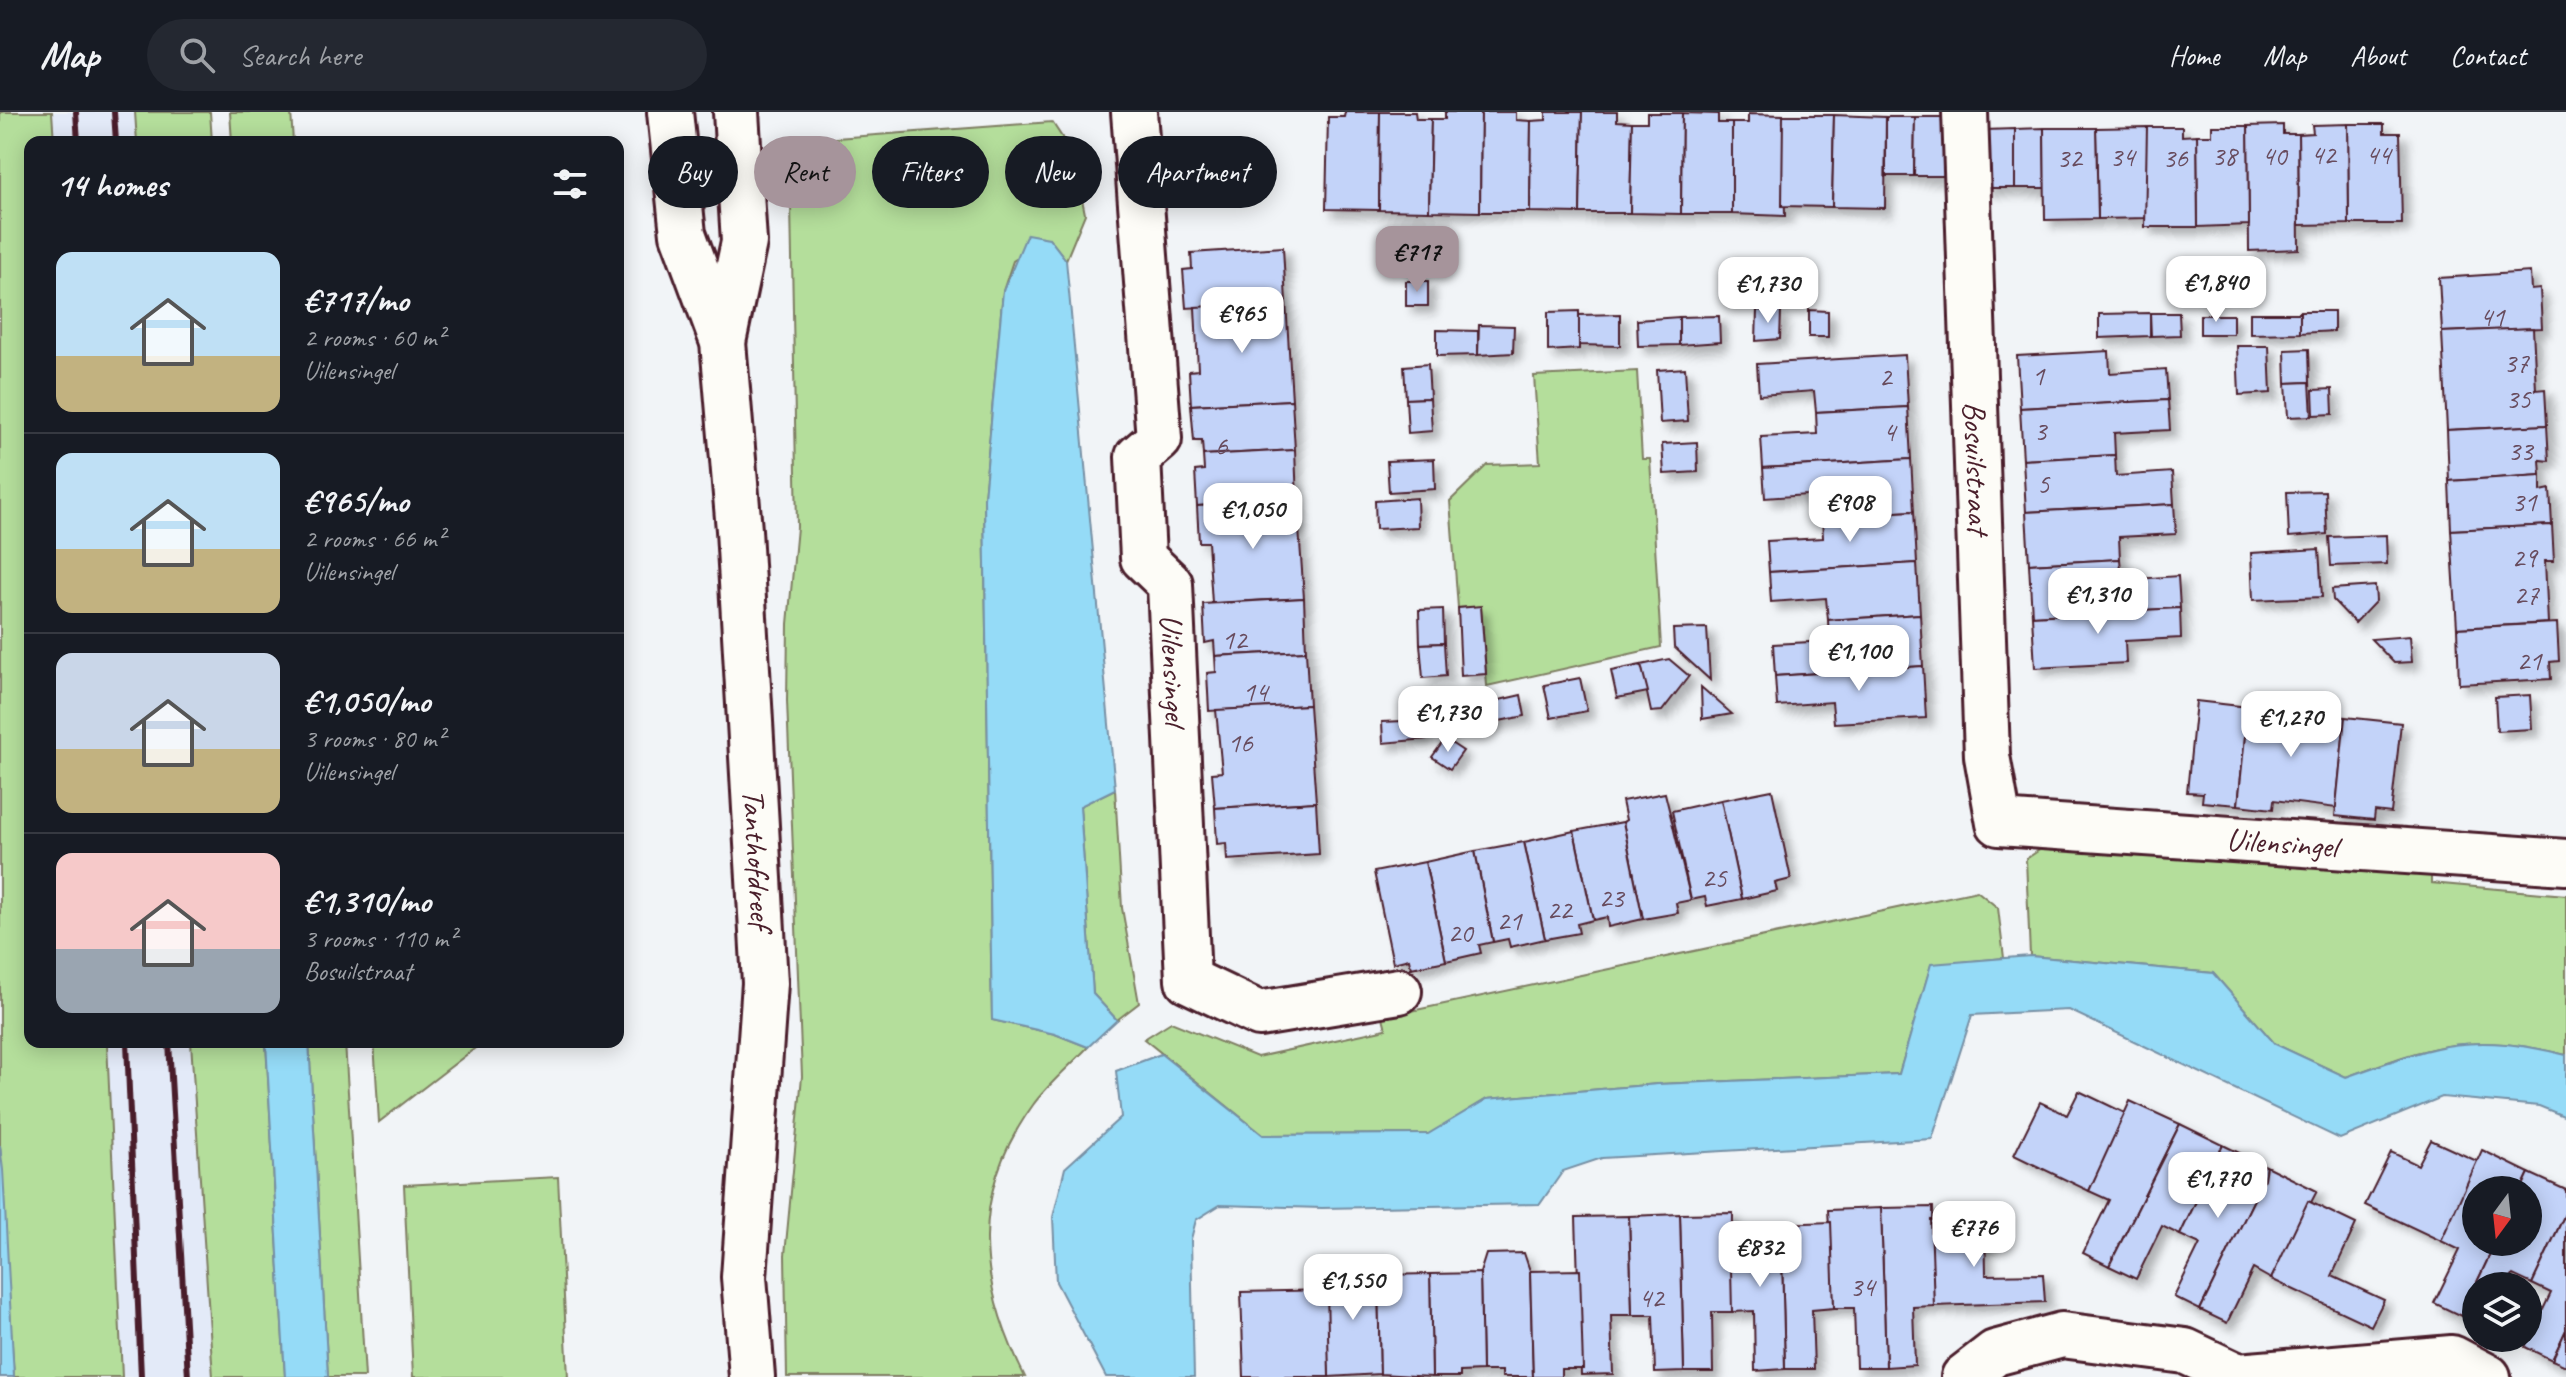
<!DOCTYPE html>
<html lang="en">
<head>
<meta charset="utf-8">
<style>
	body { margin:0; font-family:Caveat,sans-serif; background:#242831; color:#f1f3f6; height:100vh; display:flex; flex-direction:column; font-size:30px; white-space:nowrap }
	* { box-sizing:border-box; margin:0 }
	p { font-size:26px; color:#9ea1a6 }
	.icon { flex:none; width:44px; height:44px; fill:none; stroke:currentColor; stroke-width:2; stroke-linecap:round; stroke-linejoin:round }
	.map { position:relative; flex:1; overflow:hidden }
	.drawer { position:absolute; left:24px; top:24px; width:600px; height:912px; display:flex; flex-direction:column; background:#171b24; border-radius:16px; box-shadow:0 4px 20px #0003 }
	.drawer>* { flex:none }
	.banner { position:absolute; left:648px; top:24px; width:760px; height:72px; display:flex; gap:16px }
	.needle { width:52px; rotate:195deg }
	.tools { position:absolute; left:2462px; top:1064px; display:grid; gap:16px }
	.tools a { display:grid; place-items:center; width:80px; height:80px; border-radius:50%; background:#171b24; box-shadow:0 4px 20px #0003; font-size:40px }
	.price { position:absolute; translate:-50% -68px; padding:0 18px; border-radius:16px; background:#fff; color:#222; font-size:26px; line-height:52px; filter:drop-shadow(0 2px 4px #0008) }
	.price::after { content:''; position:absolute; left:50%; top:48px; width:24px; height:18px; margin-left:-12px; background:inherit; clip-path:polygon(0 0,100% 0,50% 100%) }
	.price.current { background:#a6949b; color:#111 }
	ul { padding:0; list-style:none }
	li { display:flex; align-items:center; gap:24px; height:200px; padding:0 32px }
	li+li { border-top:2px solid #363941 }
	li span { display:grid; place-items:center; flex:none; width:224px; height:160px; border-radius:16px; color:#555 }
	li>.icon { margin-inline-start:auto }
	span .icon { width:96px; height:96px; fill:#fffc; stroke-width:1 }
	li b { font-size:34px }
	h2 { display:flex; justify-content:space-between; align-items:center; height:96px; padding:0 32px; font-size:34px }
	.tag { padding:0 28px; border-radius:36px; background:#171b24; box-shadow:0 4px 20px #0003; font-size:28px; line-height:72px }
	.tag.current { background:#a6949b; color:#111 }
	header { display:flex; align-items:center; gap:48px; box-sizing:border-box; height:112px; padding:0 40px; background:#171b24; border-bottom:2px solid #363941 }
	header strong { font-size:38px }
	nav { display:flex; gap:44px; margin-inline-start:auto; font-size:28px }
	.search { width:560px; height:72px; background:#242831; display:flex; align-items:center; gap:20px; box-sizing:border-box; padding:0 28px; border-radius:44px; color:#9ea1a6; font-size:30px }
	.map>svg:first-child { display:block }
</style>
</head>
<body>
<header>
<strong>Map</strong>
<div class="search"><svg class="icon" aria-label="search" viewBox="0 0 24 24"><circle cx="10" cy="10" r="6"/><path d="M15 15l6 6"/></svg>Search here</div>
<nav><a>Home</a><a>Map</a><a>About</a><a>Contact</a></nav>
</header>
<div class="map">
<svg width="2566" height="1265" viewBox="0 0 2566 1265">
	<defs>
		<filter id="shadow"><feDropShadow dx="7" dy="7" stdDeviation="4" flood-color="#0004"/></filter>
	</defs>
	<rect width="100%" height="100%" fill="#f1f4f7"/>
	<filter id="ink" filterUnits="userSpaceOnUse"><feTurbulence type="fractalNoise" baseFrequency=".0125" numOctaves="2"/><feDisplacementMap in="SourceGraphic" scale="16" xChannelSelector="R" yChannelSelector="G"/><feConvolveMatrix kernelMatrix="1 2 1 2 8 2 1 2 1" color-interpolation-filters="sRGB"/></filter>
	<g filter="url(#ink)">
		<g fill="#e3eaf8">
			<polygon points="52,0 135,0 137,30 54,30"/>
			<polygon points="107,930 191,930 197,1041 285,1265 122,1265"/>
		</g>
		<g fill="#b4de9b" stroke="#7f7e63" stroke-width="2">
			<polygon points="0,0 52,0 54,30 30,30 30,930 107,930 122,1265 14,1265 0,1033"/>
			<polygon points="135,0 210,0 212,30 137,30"/>
			<polygon points="230,0 291,0 293,30 232,30"/>
			<path d="M1052,10l21,32 12,60 -19,46 -17,-22 -36,23 -10,30 -19,207 8,522 63,14 33,13c-18,19 -40,37 -55,58 -65,90 -55,178 -8,272h-238l-2,-122 17,-179 -15,-375 1,-77 9,-97 -7,-377 46,-12z"/>
			<polygon points="1637,259 1642,347 1650,347 1661,535 1487,574 1481,495 1458,496 1450,389 1487,353 1540,351 1534,264"/>
			<polygon points="1115,677 1122,796 1139,891 1117,908 1093,882 1080,694"/>
			<path d="M2050,731l381,32v8l135,12v160c-96,-23 -131,-11 -220,22l-71,-33 -62,-71 -183,-17 -4,-97z"/>
			<polygon points="1977,779 1998,796 2004,846 1931,853 1899,962 1658,972 1487,987 1429,1022 1263,1023 1144,927 1171,910 1257,945 1386,917 1383,905"/>
			<polygon points="191,930 266,930 285,1265 213,1265"/>
			<polygon points="309,930 345,930 365,1265 328,1265"/>
			<polygon points="374,930 483,930 379,1010"/>
			<polygon points="558,1065 568,1265 413,1265 404,1073"/>
		</g>
		<g fill="#95dbf7" stroke="#7790a5" stroke-width="2">
			<polygon points="1027,122 1049,126 1066,148 1115,677 1080,694 1093,882 1117,908 1088,935 1055,922 992,908 984,386 1003,179"/>
			<path d="M2030,844l183,17 62,71 71,33c90,-32 123,-46 220,-22v62l-27,-11 -97,-9 -102,42 -271,-129 -97,5 -40,124 -330,19 -39,13 -23,33 -218,4 -102,-3 -24,15 -5,19 3,138h-88l-50,-95 -3,-65 12,-49 56,-51 -5,-46 45,-17 102,81 165,-1 59,-35 171,-15 241,-10 32,-110z"/>
			<polygon points="266,930 309,930 328,1265 285,1265"/>
			<polygon points="0,1033 3,1058 14,1265 0,1265"/>
		</g>
		<g fill="#c3d3f9" stroke="#4a1f2b" stroke-width="2" filter="url(#shadow)">
			<polygon points="1345,0 1380,0 1379,98 1326,97 1328,5 1344,5"/>
			<polygon points="1380,0 1415,0 1416,7 1431,7 1429,99 1379,98"/>
			<polygon points="1445,0 1481,0 1480,100 1429,99 1431,7 1445,7"/>
			<polygon points="1481,0 1516,0 1516,8 1531,9 1530,100 1480,100"/>
			<polygon points="1546,0 1582,0 1580,101 1530,100 1531,9 1546,8"/>
			<polygon points="1582,0 1617,0 1617,9 1632,10 1630,101 1580,101"/>
			<polygon points="1647,1 1682,1 1681,102 1630,101 1632,10 1647,10"/>
			<polygon points="1682,1 1718,2 1718,11 1732,11 1732,102 1681,102"/>
			<polygon points="1748,2 1783,3 1785,104 1732,102 1732,11 1748,11"/>
			<polygon points="1783,3 1834,3 1832,95 1782,94"/>
			<polygon points="1834,3 1886,5 1885,96 1832,95"/>
			<polygon points="1886,5 1915,5 1914,64 1886,64"/>
			<polygon points="1915,5 1946,5 1945,64 1914,64"/>
			<polygon points="2348,12 2384,12 2384,21 2400,21 2402,112 2349,112"/>
			<polygon points="2348,12 2349,112 2299,113 2298,22 2313,21 2312,13"/>
			<polygon points="2283,13 2283,22 2298,22 2299,137 2249,139 2248,14"/>
			<polygon points="2212,14 2248,14 2249,113 2198,115 2197,23 2212,23"/>
			<polygon points="2147,15 2148,106 2098,107 2096,16"/>
			<polygon points="2147,15 2182,15 2182,24 2197,23 2198,115 2145,115"/>
			<polygon points="2044,16 2045,76 2015,76 2015,17"/>
			<polygon points="2044,16 2096,16 2098,107 2045,108"/>
			<polygon points="2015,17 2015,76 1985,76 1984,18"/>
			<polygon points="1283,135 1286,190 1186,196 1183,158 1192,157 1191,141"/>
			<polygon points="2530,160 2531,178 2540,177 2542,216 2442,220 2439,166"/>
			<rect x="1406" y="169" width="22" height="25"/>
			<polygon points="1286,190 1292,288 1191,293 1189,259 1198,258 1195,195"/>
			<polygon points="1757,198 1781,199 1780,227 1756,229"/>
			<polygon points="1809,198 1828,199 1828,225 1809,225"/>
			<polygon points="1579,199 1579,237 1548,239 1548,200"/>
			<polygon points="2300,199 2334,199 2334,219 2300,221"/>
			<polygon points="2150,201 2150,224 2099,226 2099,202"/>
			<polygon points="2150,201 2179,201 2180,223 2151,224"/>
			<polygon points="2250,201 2300,201 2300,221 2250,222"/>
			<polygon points="1620,202 1620,234 1579,233 1579,203"/>
			<rect x="2200" y="203" width="33" height="19"/>
			<polygon points="1719,204 1720,230 1679,233 1679,205"/>
			<polygon points="1679,205 1679,233 1638,234 1637,208"/>
			<polygon points="1479,213 1514,214 1513,241 1478,243"/>
			<polygon points="2533,216 2536,278 2545,277 2547,313 2447,318 2442,220"/>
			<polygon points="1437,218 1478,219 1478,243 1437,244"/>
			<polygon points="2237,234 2269,234 2271,281 2239,283"/>
			<polygon points="2309,237 2310,270 2286,271 2285,238"/>
			<polygon points="2109,239 2110,261 2166,257 2168,288 2020,296 2017,244"/>
			<polygon points="1905,243 1908,295 1816,300 1814,279 1759,283 1757,252"/>
			<polygon points="1428,252 1430,286 1406,287 1404,254"/>
			<polygon points="1685,256 1688,309 1660,311 1657,258"/>
			<polygon points="2310,270 2312,304 2288,305 2286,271"/>
			<polygon points="2332,277 2333,302 2314,303 2313,278"/>
			<polygon points="1430,286 1432,319 1408,321 1406,287"/>
			<polygon points="1292,288 1295,338 1203,343 1202,329 1194,329 1191,293"/>
			<polygon points="2168,288 2170,318 2114,321 2115,343 2023,348 2020,296"/>
			<polygon points="1908,295 1911,347 1763,356 1761,325 1817,322 1816,300"/>
			<polygon points="2547,313 2549,349 2540,348 2541,363 2449,369 2447,318"/>
			<polygon points="1697,330 1698,360 1664,362 1662,332"/>
			<polygon points="1295,338 1297,389 1197,394 1195,359 1204,358 1203,343"/>
			<polygon points="2115,343 2116,364 2172,360 2174,392 2026,400 2023,348"/>
			<polygon points="1434,347 1435,377 1389,380 1387,349"/>
			<polygon points="1911,347 1914,399 1822,404 1821,382 1765,386 1763,356"/>
			<polygon points="2541,363 2541,379 2550,377 2552,413 2451,418 2449,369"/>
			<polygon points="2325,379 2327,422 2289,425 2287,380"/>
			<polygon points="1417,386 1418,415 1376,417 1375,389"/>
			<polygon points="1297,389 1304,486 1212,491 1208,430 1199,430 1197,394"/>
			<polygon points="2174,392 2176,422 2119,425 2120,447 2029,452 2026,400"/>
			<polygon points="1914,399 1917,451 1769,460 1767,429 1823,426 1822,404"/>
			<polygon points="2552,413 2554,449 2545,449 2548,511 2457,516 2451,418"/>
			<polygon points="2386,423 2387,452 2331,454 2329,425"/>
			<polygon points="2319,437 2322,485 2253,488 2251,441"/>
			<polygon points="2120,447 2122,468 2178,464 2180,496 2032,504 2029,452"/>
			<polygon points="1917,451 1920,502 1828,508 1826,486 1771,490 1769,460"/>
			<polygon points="2375,474 2376,489 2355,511 2333,488 2332,477"/>
			<polygon points="1304,486 1306,539 1215,544 1214,529 1205,531 1203,492"/>
			<polygon points="1481,494 1486,562 1461,564 1458,496"/>
			<polygon points="2180,496 2181,526 2125,529 2126,551 2035,556 2032,504"/>
			<polygon points="1443,497 1444,531 1420,532 1419,498"/>
			<polygon points="1920,502 1923,554 1775,564 1773,532 1829,529 1828,508"/>
			<polygon points="2557,511 2559,549 2550,550 2551,567 2459,572 2457,516"/>
			<polygon points="1707,516 1710,568 1674,535 1673,517"/>
			<polygon points="2410,524 2412,550 2394,551 2371,527"/>
			<polygon points="1444,531 1446,564 1423,566 1420,532"/>
			<polygon points="1306,539 1309,593 1209,599 1207,561 1216,560 1215,544"/>
			<polygon points="1669,547 1689,564 1662,599 1651,600 1641,553"/>
			<polygon points="1641,553 1648,580 1617,586 1611,559"/>
			<polygon points="1923,554 1926,606 1834,611 1832,590 1777,594 1775,564"/>
			<polygon points="1580,566 1587,599 1551,606 1544,573"/>
			<polygon points="1701,575 1732,602 1702,607"/>
			<polygon points="1521,583 1525,604 1499,609 1495,589"/>
			<polygon points="2530,583 2532,617 2497,619 2495,585"/>
			<polygon points="1495,589 1499,609 1476,613 1472,593"/>
			<polygon points="2196,589 2248,595 2238,693 2202,690 2203,681 2187,680"/>
			<polygon points="1309,593 1316,690 1215,696 1212,661 1222,660 1216,598"/>
			<polygon points="2248,595 2345,605 2336,696 2274,688 2273,697 2238,693"/>
			<polygon points="2345,605 2401,611 2391,701 2375,699 2374,708 2335,704"/>
			<polygon points="1425,608 1426,627 1383,631 1382,610"/>
			<polygon points="1445,627 1463,639 1450,657 1432,645"/>
			<polygon points="1772,678 1791,767 1775,771 1777,779 1742,787 1721,688"/>
			<polygon points="1665,681 1691,788 1676,791 1678,801 1643,807 1623,710 1626,708 1622,689"/>
			<polygon points="1721,688 1742,787 1707,794 1705,785 1691,788 1672,699"/>
			<polygon points="1316,690 1319,742 1227,748 1226,731 1217,732 1215,696"/>
			<polygon points="1623,710 1643,807 1608,815 1607,805 1593,808 1574,719"/>
			<polygon points="1574,719 1593,808 1577,812 1579,821 1545,827 1524,730"/>
			<polygon points="1524,730 1545,827 1510,835 1508,827 1493,830 1475,739"/>
			<polygon points="1475,739 1493,830 1479,833 1481,841 1446,849 1425,750"/>
			<polygon points="1425,750 1446,849 1411,856 1409,847 1393,851 1374,760"/>
			<polygon points="2079,979 2127,1002 2089,1079 2014,1043 2040,990 2067,1003"/>
			<polygon points="2130,989 2180,1012 2109,1154 2083,1141 2109,1088 2089,1079"/>
			<polygon points="2180,1012 2223,1033 2180,1123 2162,1114 2136,1167 2109,1154"/>
			<polygon points="2431,1028 2479,1050 2441,1129 2365,1093 2391,1040 2418,1053"/>
			<polygon points="2223,1033 2266,1054 2264,1067 2200,1198 2174,1185 2200,1132 2180,1123"/>
			<polygon points="2482,1038 2529,1061 2521,1078 2476,1078 2476,1130 2496,1130 2461,1204 2434,1191 2460,1138 2441,1129"/>
			<polygon points="2266,1054 2317,1079 2271,1167 2253,1157 2227,1211 2200,1198 2264,1067"/>
			<polygon points="2529,1061 2566,1078 2566,1100 2532,1172 2513,1163 2508,1174 2476,1174 2476,1211 2461,1204 2496,1130 2528,1130 2528,1078 2521,1078"/>
			<polygon points="2308,1089 2356,1112 2332,1164 2384,1188 2371,1214 2271,1167"/>
			<polygon points="1933,1095 1934,1194 1913,1195 1915,1253 1886,1255 1881,1096"/>
			<polygon points="1881,1096 1886,1255 1856,1255 1854,1196 1834,1196 1828,1098"/>
			<polygon points="2566,1100 2566,1218 2552,1248 2525,1235 2551,1181 2532,1172"/>
			<polygon points="1733,1101 1732,1200 1712,1200 1713,1260 1684,1260 1680,1102"/>
			<polygon points="1680,1102 1684,1260 1655,1261 1653,1203 1632,1203 1629,1104"/>
			<polygon points="1629,1104 1632,1203 1611,1203 1613,1262 1581,1263 1576,1105"/>
			<polygon points="1985,1106 1986,1163 2043,1162 2045,1190 1934,1194 1931,1108"/>
			<polygon points="1831,1110 1834,1196 1812,1198 1814,1257 1785,1257 1781,1112"/>
			<polygon points="1781,1112 1785,1257 1755,1259 1754,1199 1732,1200 1730,1114"/>
			<polygon points="1524,1141 1530,1159 1533,1265 1502,1265 1502,1259 1482,1259 1480,1161 1486,1142"/>
			<polygon points="1369,1149 1373,1164 1378,1163 1380,1262 1329,1265 1324,1165 1342,1165 1347,1150"/>
			<polygon points="1580,1158 1583,1257 1561,1257 1561,1265 1533,1265 1530,1159"/>
			<polygon points="1480,1161 1482,1259 1460,1260 1460,1265 1432,1265 1430,1162"/>
			<polygon points="1430,1162 1432,1265 1380,1262 1378,1163"/>
			<polygon points="1327,1178 1329,1265 1244,1265 1241,1180"/>
			<polygon points="2566,1218 2566,1254 2552,1248"/>
		</g>
		<g fill="none" stroke-linecap="round" stroke-linejoin="round">
			<g stroke="#4a1f2b" stroke-width="50">
				<g id="street">
					<path id="s1" d="M1134,0l25,327 -21,18 5,101 27,26 18,396 71,34 140,-23"/>
					<path id="s2" d="M1965,0l22,644 12,67 567,39"/>
					<polyline points="1964,1265 1995,1241 2062,1223 2185,1239 2238,1264 2452,1246 2488,1265"/>
				</g>
			</g>
			<g stroke="#4a1f2b" stroke-width="50">
				<g id="secondary">
					<path id="s3" d="M670,0l13,122 40,108 16,188 26,453 -21,294 8,100"/>
					<polyline points="723,230 744,130 736,0"/>
				</g>
			</g>
			<use href="#street" stroke="#fdfcf7" stroke-width="44"/>
			<use href="#secondary" stroke="#fdfcf7" stroke-width="44"/>
			<g stroke="#4a1f2b" stroke-width="6">
				<polyline points="76,0 78,30"/>
				<polyline points="114,0 116,30"/>
				<polyline points="127,930 141,1265"/>
				<polyline points="169,930 188,1265"/>
			</g>
		</g>
	</g>
	<g text-anchor="middle" dominant-baseline="central" stroke-width="6" stroke-linejoin="round" paint-order="stroke">
		<g font-size="28" fill="#684c5e">
			<text x="2323" y="42">42</text>
			<text x="2378" y="42">44</text>
			<text x="2224" y="43">38</text>
			<text x="2274" y="43">40</text>
			<text x="2122" y="44">34</text>
			<text x="2069" y="45">32</text>
			<text x="2175" y="45">36</text>
			<text x="2492" y="204">41</text>
			<text x="2516" y="250">37</text>
			<text x="2038" y="263">1</text>
			<text x="1885" y="264">2</text>
			<text x="2518" y="286">35</text>
			<text x="2040" y="318">3</text>
			<text x="1889" y="319">4</text>
			<text x="1221" y="333">6</text>
			<text x="2520" y="338">33</text>
			<text x="2043" y="371">5</text>
			<text x="2524" y="389">31</text>
			<text x="2524" y="445">29</text>
			<text x="2526" y="482">27</text>
			<text x="1234" y="527">12</text>
			<text x="2529" y="548">21</text>
			<text x="1255" y="579">14</text>
			<text x="1240" y="630">16</text>
			<text x="1714" y="765">25</text>
			<text x="1611" y="785">23</text>
			<text x="1559" y="797">22</text>
			<text x="1509" y="808">21</text>
			<text x="1460" y="820">20</text>
			<text x="1862" y="1174">34</text>
			<text x="1651" y="1185">42</text>
		</g>
		<g font-size="32" fill="#4a1f2b" stroke="#fdfcf7">
			<text stroke="none"><textPath href="#s2" startOffset="356">Bosuilstraat</textPath></text>
			<text stroke="none"><textPath href="#s1" startOffset="580">Uilensingel</textPath></text>
			<text stroke="none"><textPath href="#s2" startOffset="996">Uilensingel</textPath></text>
			<text stroke="none"><textPath href="#s3" startOffset="756">Tanthofdreef</textPath></text>
		</g>
	</g>
</svg>
<div class="tools">
<a><svg class="needle" viewBox="-14 -14 28 28"><path d="M0-13l5 13h-10z" fill="#e53935"/><path d="M0 13l5-13h-10z" fill="#9ea1a6"/></svg></a>
<a><svg class="icon" aria-label="layers" viewBox="0 0 24 24"><path d="M12 4l9 5-9 5-9-5zM3 14l9 5 9-5"/></svg></a>
</div>
<b class="price current" style="left:1417px;top:182px">€717</b>
<b class="price" style="left:2216px;top:212px">€1,840</b>
<b class="price" style="left:1768px;top:213px">€1,730</b>
<b class="price" style="left:1242px;top:243px">€965</b>
<b class="price" style="left:1850px;top:432px">€908</b>
<b class="price" style="left:1253px;top:439px">€1,050</b>
<b class="price" style="left:2098px;top:524px">€1,310</b>
<b class="price" style="left:1859px;top:581px">€1,100</b>
<b class="price" style="left:1448px;top:642px">€1,730</b>
<b class="price" style="left:2291px;top:647px">€1,270</b>
<b class="price" style="left:2218px;top:1108px">€1,770</b>
<b class="price" style="left:1974px;top:1157px">€776</b>
<b class="price" style="left:1760px;top:1177px">€832</b>
<b class="price" style="left:1353px;top:1210px">€1,550</b>
<div class="banner">
<a class="tag">Buy</a>
<a class="tag current">Rent</a>
<a class="tag">Filters</a>
<a class="tag">New</a>
<a class="tag">Apartment</a>
</div>
<section class="drawer">
<h2>14 homes<svg class="icon" aria-label="filters" viewBox="0 0 24 24"><path d="M4 7h16M4 17h16"/><circle cx="9" cy="7" r="2"/><circle cx="15" cy="17" r="2"/></svg></h2>
<ul>
<li><span style="background:linear-gradient(#bfe0f5 65%,#c2b280 0)"><svg class="icon" aria-label="home" viewBox="0 0 24 24"><path d="M3 11l9-7 9 7M6 9v11h12V9"/></svg></span><div><b>€717/mo</b><p>2 rooms · 60 m²</p><p>Uilensingel</p></div></li>
<li><span style="background:linear-gradient(#bfe0f5 60%,#c2b280 0)"><svg class="icon" aria-label="home" viewBox="0 0 24 24"><path d="M3 11l9-7 9 7M6 9v11h12V9"/></svg></span><div><b>€965/mo</b><p>2 rooms · 66 m²</p><p>Uilensingel</p></div></li>
<li><span style="background:linear-gradient(#c9d6e8 60%,#c2b280 0)"><svg class="icon" aria-label="home" viewBox="0 0 24 24"><path d="M3 11l9-7 9 7M6 9v11h12V9"/></svg></span><div><b>€1,050/mo</b><p>3 rooms · 80 m²</p><p>Uilensingel</p></div></li>
<li><span style="background:linear-gradient(#f6c9c9 60%,#9aa5b1 0)"><svg class="icon" aria-label="home" viewBox="0 0 24 24"><path d="M3 11l9-7 9 7M6 9v11h12V9"/></svg></span><div><b>€1,310/mo</b><p>3 rooms · 110 m²</p><p>Bosuilstraat</p></div></li>
</ul>
</section>
</div>
</body>
</html>
